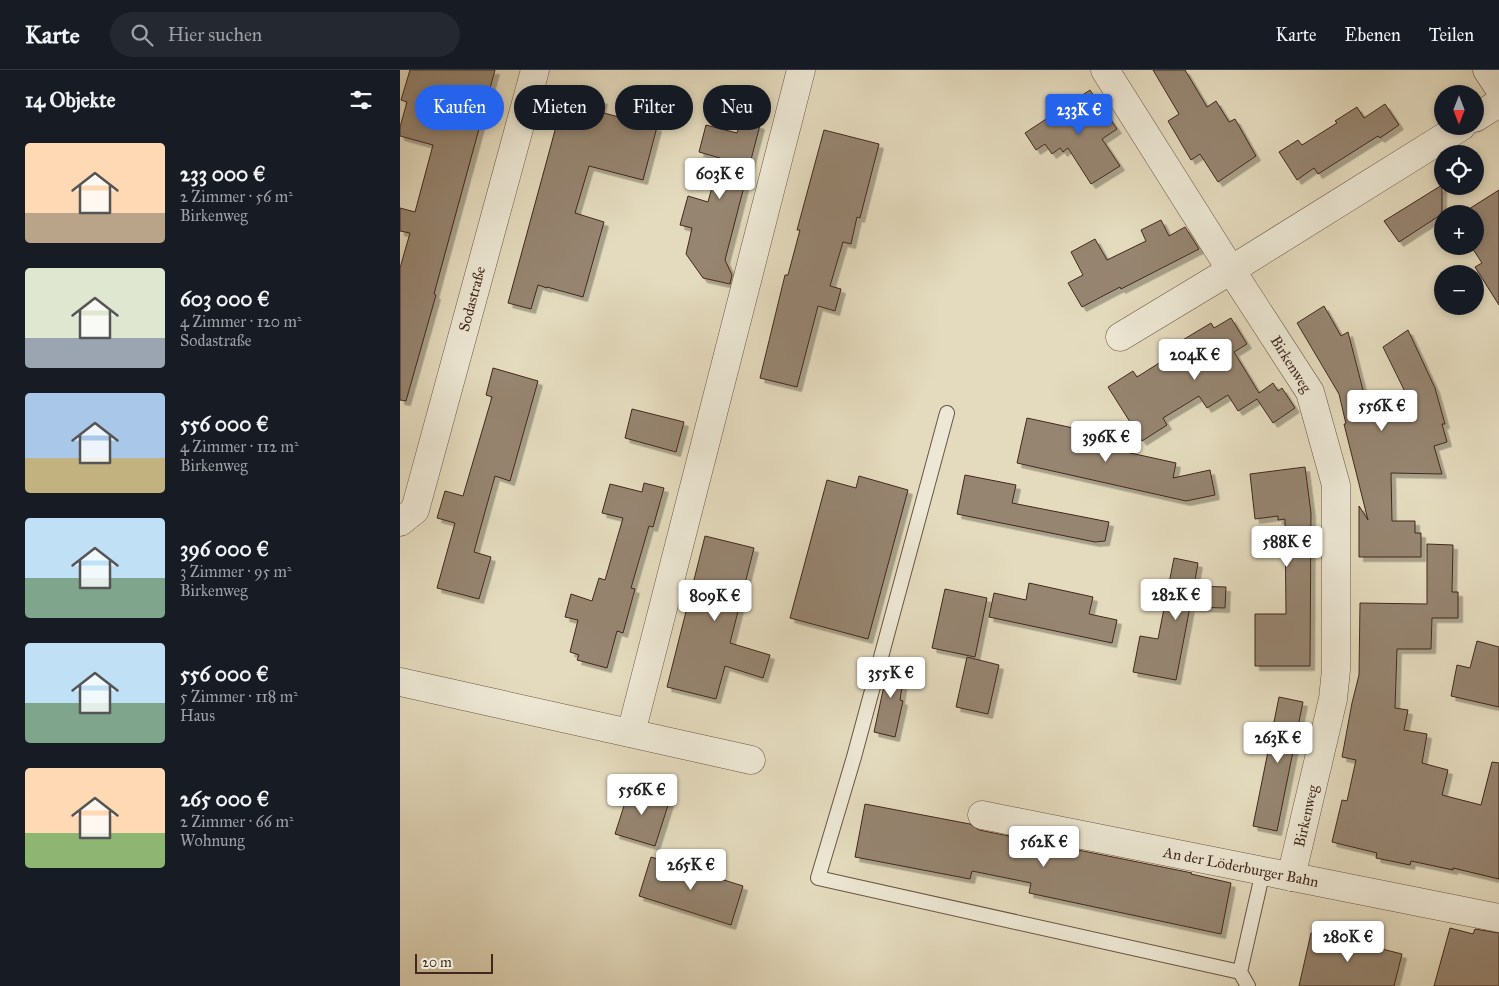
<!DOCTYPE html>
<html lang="de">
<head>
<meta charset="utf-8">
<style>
	body { margin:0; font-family:"IM FELL Great Primer",serif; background:#242831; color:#f1f3f6; height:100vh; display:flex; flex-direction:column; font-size:19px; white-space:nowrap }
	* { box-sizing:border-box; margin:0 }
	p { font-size:16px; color:#9ea1a6 }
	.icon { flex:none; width:28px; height:28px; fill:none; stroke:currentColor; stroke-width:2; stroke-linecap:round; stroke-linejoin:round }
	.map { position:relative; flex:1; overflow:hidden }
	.sheet { display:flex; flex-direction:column; background:#171b24; width:400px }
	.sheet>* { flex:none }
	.guide { position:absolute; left:15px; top:15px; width:475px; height:45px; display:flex; gap:10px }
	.needle { width:32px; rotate:180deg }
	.controls { position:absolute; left:1034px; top:15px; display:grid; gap:10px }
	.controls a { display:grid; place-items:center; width:50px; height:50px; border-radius:50%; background:#171b24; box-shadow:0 2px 8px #0003; font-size:25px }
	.scale { position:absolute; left:15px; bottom:12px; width:78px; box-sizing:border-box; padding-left:5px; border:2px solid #41271d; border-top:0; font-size:14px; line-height:18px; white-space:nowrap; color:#41271d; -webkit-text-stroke:4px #ede8d5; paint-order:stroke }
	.price { position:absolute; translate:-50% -42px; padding:0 11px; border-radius:5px; background:#fff; color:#222; font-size:16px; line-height:32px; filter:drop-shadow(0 1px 2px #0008) }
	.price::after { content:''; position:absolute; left:50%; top:30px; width:15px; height:11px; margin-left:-8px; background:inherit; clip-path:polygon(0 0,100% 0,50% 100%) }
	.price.selected { background:#2563eb; color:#fff }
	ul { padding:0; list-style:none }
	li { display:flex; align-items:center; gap:15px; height:125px; padding:0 25px }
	li span { display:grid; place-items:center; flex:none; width:140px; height:100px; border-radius:5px; color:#555 }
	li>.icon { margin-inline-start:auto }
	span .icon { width:60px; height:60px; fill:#fffc; stroke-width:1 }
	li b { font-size:21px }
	h2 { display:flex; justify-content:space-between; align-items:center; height:60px; padding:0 25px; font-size:21px }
	.chip { padding:0 18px; border-radius:22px; background:#171b24; box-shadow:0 2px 8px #0003; font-size:18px; line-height:45px }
	.chip.selected { background:#2563eb; color:#fff }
	header { display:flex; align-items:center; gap:30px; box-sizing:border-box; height:70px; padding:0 25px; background:#171b24; border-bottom:1px solid #363941 }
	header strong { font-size:24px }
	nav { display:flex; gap:28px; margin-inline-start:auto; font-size:18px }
	.search { width:350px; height:45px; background:#242831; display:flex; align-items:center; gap:12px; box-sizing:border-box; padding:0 18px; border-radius:28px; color:#9ea1a6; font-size:19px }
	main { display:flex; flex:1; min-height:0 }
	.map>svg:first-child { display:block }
</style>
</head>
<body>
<header>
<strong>Karte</strong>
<div class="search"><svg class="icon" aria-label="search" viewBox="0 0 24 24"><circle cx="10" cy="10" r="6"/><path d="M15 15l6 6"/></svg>Hier suchen</div>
<nav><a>Karte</a><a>Ebenen</a><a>Teilen</a></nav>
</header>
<main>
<section class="sheet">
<h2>14 Objekte<svg class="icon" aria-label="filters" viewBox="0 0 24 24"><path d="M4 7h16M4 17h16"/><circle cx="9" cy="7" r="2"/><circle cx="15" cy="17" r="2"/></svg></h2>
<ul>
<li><span style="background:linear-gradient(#ffd9b3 70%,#b9a48a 0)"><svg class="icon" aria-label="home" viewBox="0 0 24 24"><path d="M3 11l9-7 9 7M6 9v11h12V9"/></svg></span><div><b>233 000 €</b><p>2 Zimmer · 56 m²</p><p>Birkenweg</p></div></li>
<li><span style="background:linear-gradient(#dfe7d0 70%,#9aa5b1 0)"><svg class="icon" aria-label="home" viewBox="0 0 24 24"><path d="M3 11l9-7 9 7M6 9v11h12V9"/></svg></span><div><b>603 000 €</b><p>4 Zimmer · 120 m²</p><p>Sodastraße</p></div></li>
<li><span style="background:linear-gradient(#a9c7e8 65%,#c2b280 0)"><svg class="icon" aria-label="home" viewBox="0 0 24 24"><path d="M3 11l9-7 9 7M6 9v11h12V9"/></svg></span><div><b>556 000 €</b><p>4 Zimmer · 112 m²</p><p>Birkenweg</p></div></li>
<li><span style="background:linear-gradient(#bfe0f5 60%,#7fa58c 0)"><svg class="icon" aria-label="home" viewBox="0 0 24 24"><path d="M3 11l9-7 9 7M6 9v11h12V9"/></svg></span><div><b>396 000 €</b><p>3 Zimmer · 95 m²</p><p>Birkenweg</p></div></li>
<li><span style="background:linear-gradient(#bfe0f5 60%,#7fa58c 0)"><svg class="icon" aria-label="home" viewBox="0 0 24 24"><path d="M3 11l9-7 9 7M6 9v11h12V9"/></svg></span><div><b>556 000 €</b><p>5 Zimmer · 118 m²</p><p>Haus</p></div></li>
<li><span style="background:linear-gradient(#ffd9b3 65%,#8fb573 0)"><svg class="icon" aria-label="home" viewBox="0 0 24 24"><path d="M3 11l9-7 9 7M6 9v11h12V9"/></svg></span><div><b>265 000 €</b><p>2 Zimmer · 66 m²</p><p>Wohnung</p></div></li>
</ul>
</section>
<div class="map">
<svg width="1099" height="916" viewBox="0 0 1099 916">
	<defs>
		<filter id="shadow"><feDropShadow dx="4.5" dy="4.5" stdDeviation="0" flood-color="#0004"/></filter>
	</defs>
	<rect width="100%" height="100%" fill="#e4dbbe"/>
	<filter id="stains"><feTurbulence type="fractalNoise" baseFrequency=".004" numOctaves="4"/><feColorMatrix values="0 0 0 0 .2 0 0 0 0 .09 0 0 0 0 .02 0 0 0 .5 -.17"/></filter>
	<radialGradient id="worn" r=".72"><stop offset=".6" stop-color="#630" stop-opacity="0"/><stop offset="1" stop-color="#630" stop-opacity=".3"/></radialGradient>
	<g fill="#968571" stroke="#41271d" filter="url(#shadow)">
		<polygon points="10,0 95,0 34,224 36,225 6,331 0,330 0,198 10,163 0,161 0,138 15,142 33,75 0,66 0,57 7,32 1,30"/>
		<polygon points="753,0 785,0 807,37 816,31 829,52 835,49 856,86 818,112 800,84 791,90 768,51 779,44"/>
		<polygon points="166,20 203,30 200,42 257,57 243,110 189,96 175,143 204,152 183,227 147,217 147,218 138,215 131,239 108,233"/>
		<polygon points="690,20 717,59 702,69 720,96 691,114 668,78 663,82 660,78 652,84 645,74 636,80 625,63"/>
		<polygon points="985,34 999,55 980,68 978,66 918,104 914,98 897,110 879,82 898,70 902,75 937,53 935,51 957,37 964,48"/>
		<polygon points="341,50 360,55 325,190 332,205 330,214 303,208 286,184 292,158 280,155 288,126 308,132 320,88 299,82 306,55 337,63"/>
		<polygon points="424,60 479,74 460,148 457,147 451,174 443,172 430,216 441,219 435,241 418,236 397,317 360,308 385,205 388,205 400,160 397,160"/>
		<polygon points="1042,115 1042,144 999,172 984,151"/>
		<polygon points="1099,120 1099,235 1075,197 1082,193 1071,176 1075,176 1075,144 1061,144"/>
		<polygon points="761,150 769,166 785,157 799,179 721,219 720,217 682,237 668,213 683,205 671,182 695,169 707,190 746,171 741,160"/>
		<polygon points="924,236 941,266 948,262 970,347 1012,336 983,277 1008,260 1035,318 1045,354 1042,354 1047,372 1034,376 1042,404 991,403 992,451 1015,451 1015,463 1021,463 1021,487 959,487 959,436 968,450 944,354 946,354 939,324 897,253"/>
		<polygon points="831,248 847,274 834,282 859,323 873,313 878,321 882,318 895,338 873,353 857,329 838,341 828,325 807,338 799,326 763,348 767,355 742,371 708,317 733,301 737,307 775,283 771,277 811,253 814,258"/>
		<polygon points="93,298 138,311 110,411 95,406 78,467 74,482 91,487 79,529 37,518 55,453 37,448 45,421 63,426 92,327 86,325"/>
		<polygon points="232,339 284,352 276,382 225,368"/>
		<polygon points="627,348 687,361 685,373 776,393 773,408 810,400 815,425 786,431 617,393"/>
		<polygon points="905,397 911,443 910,596 855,596 855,544 886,544 885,449 878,450 878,446 855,449 850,404"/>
		<polygon points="565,405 616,415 612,433 709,452 705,471 695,472 557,444"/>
		<polygon points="459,406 508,420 468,569 390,548 427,410 456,418"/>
		<polygon points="244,413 264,418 253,457 249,456 231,518 235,519 223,563 217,561 207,598 177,590 179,585 170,582 178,550 165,547 171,524 192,531 199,508 205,510 223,448 202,443 210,414 242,422"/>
		<polygon points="305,466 354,478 330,573 370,585 363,608 325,596 316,629 267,617"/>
		<polygon points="1027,474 1053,475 1052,522 1058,522 1058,548 1032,548 1031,579 997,579 995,638 1008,640 1004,660 1027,664 1022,693 1048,700 1042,725 1081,735 1092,692 1099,693 1099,809 1053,798 1053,800 1011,791 1010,795 976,788 977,783 932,772 942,730 947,731 956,690 942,687 952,633 959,605 960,533 1027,534"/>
		<polygon points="774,488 798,493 794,516 826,517 825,538 790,537 776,610 733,602 740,566 758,569"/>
		<polygon points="629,513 693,527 689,544 717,550 712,573 589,547 594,523 626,530"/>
		<polygon points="545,519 587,528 575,587 532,578"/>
		<polygon points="1077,571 1099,577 1099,637 1051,626 1057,595 1070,598"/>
		<polygon points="567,587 599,595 588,644 556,637"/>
		<polygon points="490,588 506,591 500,630 503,631 495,667 474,662"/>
		<polygon points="879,627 903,632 877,761 853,756"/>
		<polygon points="230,717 270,729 255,776 215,764"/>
		<polygon points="465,734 570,754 579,760 792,803 791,804 831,813 821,864 629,823 631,813 572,801 570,809 455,787"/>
		<polygon points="251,787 343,816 331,855 239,826"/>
		<polygon points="1050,858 1073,864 1075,859 1099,863 1099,916 1034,916"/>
		<polygon points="911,863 933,868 935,863 980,873 978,878 1002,884 994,916 899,916"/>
	</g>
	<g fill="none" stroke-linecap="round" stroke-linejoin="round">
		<g stroke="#6a5445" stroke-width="16">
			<g id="service">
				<polyline points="547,343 454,687 418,808 840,902"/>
				<polyline points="848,916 840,902 863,801"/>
			</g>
		</g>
		<g stroke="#6a5445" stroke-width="29">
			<g id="minor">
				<polyline points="705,0 831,200 910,322 936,415 936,600 933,629 891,807"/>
				<polyline points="1075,48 1099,33"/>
				<polyline points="720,267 831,200 1062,56"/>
				<polyline points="0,452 15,440 135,0"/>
				<polyline points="0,612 351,690"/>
				<polyline points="231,663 401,0"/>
				<polyline points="582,745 1099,848"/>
			</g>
		</g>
		<g stroke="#41271d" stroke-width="29">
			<polyline id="secondary" points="1087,0 1099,18"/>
		</g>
		<use href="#service" stroke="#ede8d5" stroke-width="14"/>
		<use href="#minor" stroke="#ede8d5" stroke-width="28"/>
		<use href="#secondary" stroke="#ede8d5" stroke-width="28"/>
	</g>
	<g text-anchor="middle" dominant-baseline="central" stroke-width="4" stroke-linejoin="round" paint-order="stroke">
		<g font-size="15" fill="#41271d" stroke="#ede8d5">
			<text transform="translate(72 229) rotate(-75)">Sodastraße</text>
			<text transform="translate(891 294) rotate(58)">Birkenweg</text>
			<text transform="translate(906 746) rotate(-77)">Birkenweg</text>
			<text transform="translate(841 797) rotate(11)">An der Löderburger Bahn</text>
		</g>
	</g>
	<rect width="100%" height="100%" filter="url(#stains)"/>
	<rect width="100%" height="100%" fill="url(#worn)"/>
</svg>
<div class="controls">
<a><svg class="needle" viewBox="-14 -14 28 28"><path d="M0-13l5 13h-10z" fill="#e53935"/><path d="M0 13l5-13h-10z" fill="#9ea1a6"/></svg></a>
<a><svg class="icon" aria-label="locate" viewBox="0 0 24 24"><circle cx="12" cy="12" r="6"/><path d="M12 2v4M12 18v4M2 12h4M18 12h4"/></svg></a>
<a>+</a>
<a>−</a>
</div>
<div class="scale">20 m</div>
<b class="price selected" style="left:679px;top:66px">233K €</b>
<b class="price" style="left:320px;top:130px">603K €</b>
<b class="price" style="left:795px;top:311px">204K €</b>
<b class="price" style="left:982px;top:362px">556K €</b>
<b class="price" style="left:706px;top:393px">396K €</b>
<b class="price" style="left:887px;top:498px">588K €</b>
<b class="price" style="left:776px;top:551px">282K €</b>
<b class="price" style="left:315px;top:552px">809K €</b>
<b class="price" style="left:491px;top:629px">355K €</b>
<b class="price" style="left:878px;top:694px">263K €</b>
<b class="price" style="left:242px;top:746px">556K €</b>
<b class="price" style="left:644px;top:798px">562K €</b>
<b class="price" style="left:291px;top:821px">265K €</b>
<b class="price" style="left:948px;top:893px">280K €</b>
<div class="guide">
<a class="chip selected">Kaufen</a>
<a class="chip">Mieten</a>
<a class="chip">Filter</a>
<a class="chip">Neu</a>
</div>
</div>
</main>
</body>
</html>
